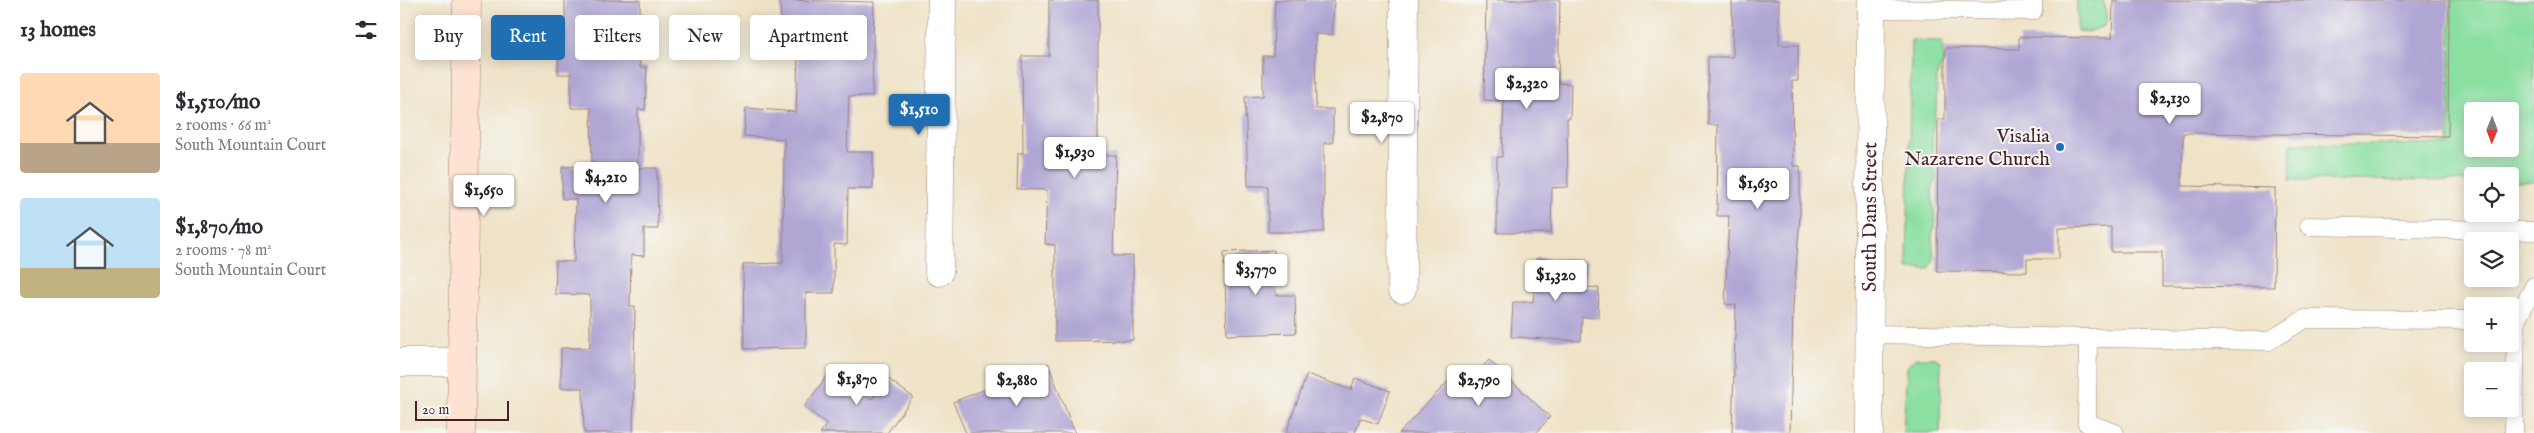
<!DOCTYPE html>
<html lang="en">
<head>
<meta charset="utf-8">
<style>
	body { margin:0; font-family:"IM FELL English",serif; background:#f7f7f7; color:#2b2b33; height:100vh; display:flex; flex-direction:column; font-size:19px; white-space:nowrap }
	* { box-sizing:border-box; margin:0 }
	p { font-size:16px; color:#7c7c81 }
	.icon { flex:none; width:28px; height:28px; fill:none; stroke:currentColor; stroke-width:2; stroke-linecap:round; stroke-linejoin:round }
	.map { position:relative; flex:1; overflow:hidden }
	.details { display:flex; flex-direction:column; background:#fff; width:400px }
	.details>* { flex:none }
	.hud { position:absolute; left:15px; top:15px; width:475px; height:45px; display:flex; gap:10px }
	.needle { width:32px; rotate:181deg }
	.buttons { position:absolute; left:2064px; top:102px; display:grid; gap:10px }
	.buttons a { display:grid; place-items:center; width:55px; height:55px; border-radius:5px; background:#fff; box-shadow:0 2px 12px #0003; font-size:25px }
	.scale { position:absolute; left:15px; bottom:12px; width:94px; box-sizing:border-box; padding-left:5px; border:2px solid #4a1f2b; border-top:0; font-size:14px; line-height:18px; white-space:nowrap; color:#4a1f2b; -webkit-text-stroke:4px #f6f6f2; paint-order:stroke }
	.price { position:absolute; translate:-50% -42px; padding:0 11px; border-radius:5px; background:#fff; color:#222; font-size:16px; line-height:32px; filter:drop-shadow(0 1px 2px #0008) }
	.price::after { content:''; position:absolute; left:50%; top:30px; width:15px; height:11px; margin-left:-8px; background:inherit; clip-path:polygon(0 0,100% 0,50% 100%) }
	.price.on { background:#1f6fb2; color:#fff }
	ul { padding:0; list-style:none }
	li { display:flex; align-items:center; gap:15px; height:125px; padding:0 20px }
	li span { display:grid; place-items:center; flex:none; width:140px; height:100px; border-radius:5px; color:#555 }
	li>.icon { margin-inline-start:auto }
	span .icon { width:60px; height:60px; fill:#fffc; stroke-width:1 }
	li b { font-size:21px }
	h2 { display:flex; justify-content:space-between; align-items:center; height:60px; padding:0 20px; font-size:21px }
	.tag { padding:0 18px; border-radius:5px; background:#fff; box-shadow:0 2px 12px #0003; font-size:18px; line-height:45px }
	.tag.on { background:#1f6fb2; color:#fff }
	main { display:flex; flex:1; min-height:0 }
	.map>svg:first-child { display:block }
</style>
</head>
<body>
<main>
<section class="details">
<h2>13 homes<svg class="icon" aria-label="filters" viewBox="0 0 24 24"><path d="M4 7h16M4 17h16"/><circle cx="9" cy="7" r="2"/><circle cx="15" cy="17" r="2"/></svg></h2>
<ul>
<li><span style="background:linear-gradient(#ffd9b3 70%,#b9a48a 0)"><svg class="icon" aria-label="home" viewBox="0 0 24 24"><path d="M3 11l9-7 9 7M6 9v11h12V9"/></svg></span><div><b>$1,510/mo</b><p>2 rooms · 66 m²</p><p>South Mountain Court</p></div></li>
<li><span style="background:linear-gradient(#bfe0f5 70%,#c2b280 0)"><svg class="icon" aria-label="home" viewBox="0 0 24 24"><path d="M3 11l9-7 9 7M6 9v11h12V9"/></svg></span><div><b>$1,870/mo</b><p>2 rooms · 78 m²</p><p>South Mountain Court</p></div></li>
</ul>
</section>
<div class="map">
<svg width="2134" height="433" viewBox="0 0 2134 433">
	<rect width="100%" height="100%" fill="#f6f6f2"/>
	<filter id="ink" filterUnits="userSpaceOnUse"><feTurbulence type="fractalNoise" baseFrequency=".02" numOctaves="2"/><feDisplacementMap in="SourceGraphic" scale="10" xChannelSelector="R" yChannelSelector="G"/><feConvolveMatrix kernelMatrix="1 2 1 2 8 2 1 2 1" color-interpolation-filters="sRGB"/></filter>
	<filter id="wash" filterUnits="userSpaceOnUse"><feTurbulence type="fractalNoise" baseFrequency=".0096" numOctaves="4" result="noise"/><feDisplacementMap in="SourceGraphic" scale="20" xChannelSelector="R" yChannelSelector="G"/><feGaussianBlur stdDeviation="1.12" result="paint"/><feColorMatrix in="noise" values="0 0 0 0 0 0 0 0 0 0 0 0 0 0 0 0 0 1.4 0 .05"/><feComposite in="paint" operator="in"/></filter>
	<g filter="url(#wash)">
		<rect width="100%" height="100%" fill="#efe3c7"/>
		<g fill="#8adfa1" stroke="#6a7f66" fill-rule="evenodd">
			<polygon points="1677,0 1703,0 1707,18 1705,26 1687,32 1677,31"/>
			<path d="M2051,0h83v182h-24v-6h-38v5l-182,-1 1,-37 158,2zM2072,111h38v38h-38z"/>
			<polygon points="1511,40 1542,41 1544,61 1537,75 1536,111 1533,122 1532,158 1536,177 1532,192 1535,221 1532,236 1534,259 1529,269 1507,269"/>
			<polygon points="1515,358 1536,358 1541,362 1540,433 1503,433 1507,367"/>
		</g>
		<g id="blocks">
			<g fill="#b0a6d4">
				<polygon points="165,0 240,0 240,67 247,67 245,110 238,109 238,168 257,168 258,229 244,229 244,256 231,255 230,306 235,306 233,433 184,433 183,388 161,388 161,348 190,348 190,295 155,294 156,261 174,262 176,199 162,199 162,167 192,166 191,108 171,108 171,74 158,74 159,36 165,36"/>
				<polygon points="380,0 474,2 472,97 449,96 447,152 473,152 473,189 448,189 447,245 434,244 434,293 406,293 406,348 344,349 343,264 383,263 384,139 344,136 346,108 396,112 399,30 381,30"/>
				<polygon points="649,0 698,0 698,155 716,155 713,256 733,256 733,340 655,341 655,245 645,244 647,190 617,189 618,153 623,153 622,56 649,56"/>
				<polygon points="875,0 934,0 932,35 915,34 916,109 933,109 933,143 924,143 924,232 868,232 868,186 848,186 845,97 863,96 863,56 873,56"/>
				<polygon points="1086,0 1160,0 1158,83 1171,84 1170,118 1167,118 1168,187 1152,188 1151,233 1097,233 1097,157 1102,157 1104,101 1084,100"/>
				<polygon points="1332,0 1379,0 1379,45 1398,45 1398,81 1392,81 1393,166 1400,166 1400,217 1393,307 1390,433 1332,433 1336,305 1325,304 1329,216 1317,216 1318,125 1308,125 1308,57 1333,57"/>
				<polygon points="1713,0 2049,0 2048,136 1783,133 1782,186 1875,188 1874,287 1762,286 1762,252 1711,252 1711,227 1659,228 1659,259 1627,259 1627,272 1537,271 1538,119 1545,119 1545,48 1619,49 1619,37 1712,38"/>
				<polygon points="874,250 876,295 895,295 896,333 827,335 824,252"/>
				<polygon points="1136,258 1187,261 1185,287 1199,288 1198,318 1182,317 1181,341 1111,337 1113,302 1133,302"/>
				<polygon points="1089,360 1150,417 1136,433 999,433 1056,373 1067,383"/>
				<polygon points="648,364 675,433 566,433 553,402"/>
				<polygon points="432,369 472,399 487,378 513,397 487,433 420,433 427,424 404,407"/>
				<polygon points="907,374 951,390 955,378 990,391 978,424 960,418 955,433 886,433"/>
			</g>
		</g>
	</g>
	<g filter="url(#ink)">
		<use href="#blocks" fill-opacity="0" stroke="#9c8179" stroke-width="1"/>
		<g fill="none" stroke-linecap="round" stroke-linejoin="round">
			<g stroke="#9c8179" stroke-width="19">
				<g id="lane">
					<polyline points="1471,9 1633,11 1633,0"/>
					<polyline points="1909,226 2134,231"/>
					<polyline points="2110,321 2116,321 2134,286"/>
					<polyline points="1470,334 1869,341 1905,319 2072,320"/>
					<polyline points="1688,338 1687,423 1715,433"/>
					<polyline points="2114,433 2116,321"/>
				</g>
			</g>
			<g stroke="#9c8179" stroke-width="29">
				<g id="street">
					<polyline points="539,272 542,0"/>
					<polyline points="1002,289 1004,0"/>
					<polyline points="0,362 61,362"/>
					<path id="s1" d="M1469,433l2,-433"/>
				</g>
			</g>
			<g stroke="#9c8179" stroke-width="29">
				<polyline id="secondary" points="61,433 67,0"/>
			</g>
			<use href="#lane" stroke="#fff" stroke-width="18"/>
			<use href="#street" stroke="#fff" stroke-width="28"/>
			<use href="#secondary" stroke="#fee3d2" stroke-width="28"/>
		</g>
	</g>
	<circle fill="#1f6fb2" stroke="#f6f6f2" stroke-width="2" cx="1660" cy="147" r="5"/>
	<g text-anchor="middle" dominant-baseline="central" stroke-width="4" stroke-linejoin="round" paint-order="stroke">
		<g font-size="20" fill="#4a1f2b" stroke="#f6f6f2" text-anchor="end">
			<text x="1650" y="136">Visalia<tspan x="1650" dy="23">Nazarene Church</tspan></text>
		</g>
		<g font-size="20" fill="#4a1f2b" stroke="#f6f6f2">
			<text stroke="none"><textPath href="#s1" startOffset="216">South Dans Street</textPath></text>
		</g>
	</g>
</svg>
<div class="buttons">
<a><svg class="needle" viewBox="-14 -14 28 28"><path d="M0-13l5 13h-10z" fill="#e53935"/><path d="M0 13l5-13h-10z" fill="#7c7c81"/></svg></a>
<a><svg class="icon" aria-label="locate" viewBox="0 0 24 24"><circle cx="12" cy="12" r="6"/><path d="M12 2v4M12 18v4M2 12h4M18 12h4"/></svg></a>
<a><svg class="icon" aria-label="layers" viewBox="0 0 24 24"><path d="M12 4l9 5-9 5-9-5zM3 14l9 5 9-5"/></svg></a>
<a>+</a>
<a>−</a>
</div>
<div class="scale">20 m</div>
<b class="price" style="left:1127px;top:110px">$2,320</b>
<b class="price" style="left:1770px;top:125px">$2,130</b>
<b class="price on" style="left:519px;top:136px">$1,510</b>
<b class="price" style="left:982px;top:144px">$2,870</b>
<b class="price" style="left:675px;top:179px">$1,930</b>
<b class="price" style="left:206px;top:204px">$4,210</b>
<b class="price" style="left:1358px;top:210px">$1,630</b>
<b class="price" style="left:84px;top:217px">$1,650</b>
<b class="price" style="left:856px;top:296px">$3,770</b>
<b class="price" style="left:1156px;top:302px">$1,320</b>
<b class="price" style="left:457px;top:406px">$1,870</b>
<b class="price" style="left:617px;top:407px">$2,880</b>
<b class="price" style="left:1079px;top:407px">$2,790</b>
<div class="hud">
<a class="tag">Buy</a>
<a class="tag on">Rent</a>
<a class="tag">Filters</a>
<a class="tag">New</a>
<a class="tag">Apartment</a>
</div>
</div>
</main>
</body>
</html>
